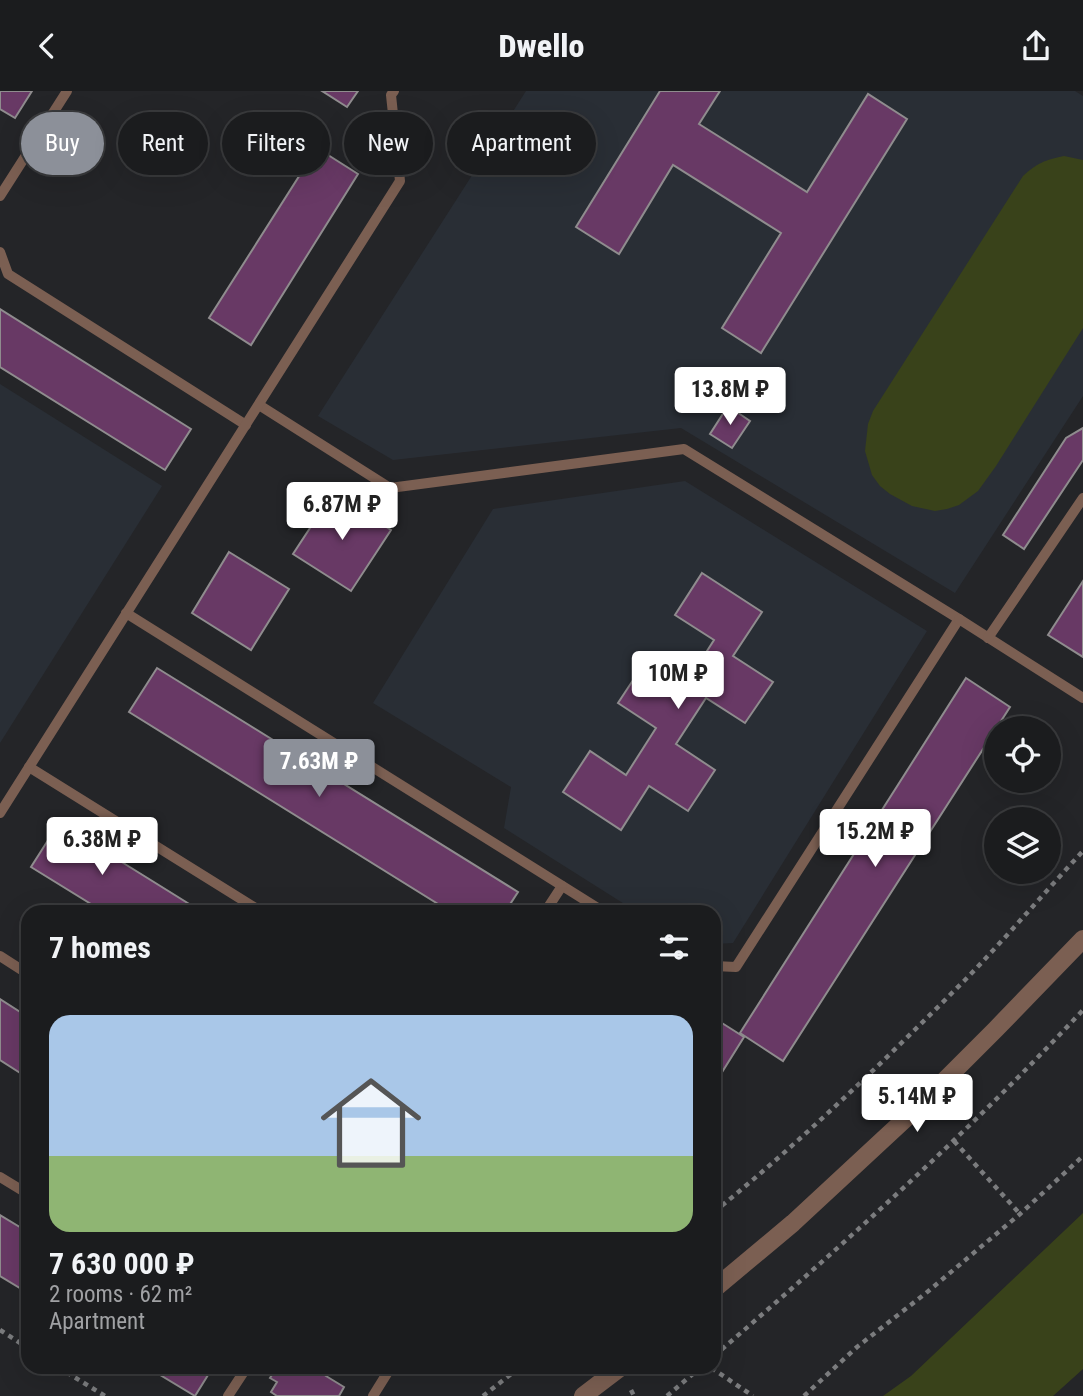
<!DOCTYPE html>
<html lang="en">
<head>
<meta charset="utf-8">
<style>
	body { margin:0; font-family:"Roboto Condensed",sans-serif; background:#28292b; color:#f1f3f6; height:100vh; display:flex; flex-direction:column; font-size:26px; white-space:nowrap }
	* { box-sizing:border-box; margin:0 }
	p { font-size:23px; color:#a0a1a4 }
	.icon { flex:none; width:38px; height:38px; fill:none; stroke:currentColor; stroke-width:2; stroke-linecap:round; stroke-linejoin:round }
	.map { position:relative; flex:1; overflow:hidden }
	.sheet { position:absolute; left:21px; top:814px; width:700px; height:469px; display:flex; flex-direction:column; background:#1b1c1e; border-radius:21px; box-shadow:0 7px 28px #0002,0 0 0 2px #393a3c }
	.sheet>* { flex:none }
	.guide { position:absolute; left:21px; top:21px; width:700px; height:63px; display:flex; gap:14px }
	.controls { position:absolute; left:984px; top:625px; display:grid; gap:14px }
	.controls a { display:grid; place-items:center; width:77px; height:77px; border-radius:50%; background:#1b1c1e; box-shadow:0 7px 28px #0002,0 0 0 2px #393a3c; font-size:35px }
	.price { position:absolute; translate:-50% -60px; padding:0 16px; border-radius:7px; background:#fff; color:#222; font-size:23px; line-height:46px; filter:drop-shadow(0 2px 4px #0008) }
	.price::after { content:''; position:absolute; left:50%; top:42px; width:21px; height:16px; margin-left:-10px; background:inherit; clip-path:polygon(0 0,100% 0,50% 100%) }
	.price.selected { background:#8c9099; color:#fff }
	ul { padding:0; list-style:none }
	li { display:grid; align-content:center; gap:14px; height:371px; padding:0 28px }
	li+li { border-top:2px solid #393a3c }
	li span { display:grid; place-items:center; height:217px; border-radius:21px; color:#555 }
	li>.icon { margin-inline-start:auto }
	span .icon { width:126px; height:126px; fill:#fffc; stroke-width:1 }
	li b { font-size:30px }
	h2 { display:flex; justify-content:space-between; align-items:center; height:84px; padding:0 28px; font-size:30px }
	.tag { padding:0 24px; border-radius:32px; background:#1b1c1e; box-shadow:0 7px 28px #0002,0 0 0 2px #393a3c; font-size:24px; line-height:63px }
	.tag.selected { background:#8c9099; color:#fff }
	header { display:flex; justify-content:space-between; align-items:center; height:91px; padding:0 28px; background:#1b1c1e; font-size:32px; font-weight:800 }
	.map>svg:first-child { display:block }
</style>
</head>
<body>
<header><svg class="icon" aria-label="back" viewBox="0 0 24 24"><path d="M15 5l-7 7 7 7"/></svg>Dwello<svg class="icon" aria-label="share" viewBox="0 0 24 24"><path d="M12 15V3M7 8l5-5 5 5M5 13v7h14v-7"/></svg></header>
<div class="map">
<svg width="1083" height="1305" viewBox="0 0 1083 1305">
	<rect width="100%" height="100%" fill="#242528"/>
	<g fill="#292e35">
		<polygon points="526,0 1075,0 1083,5 1083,305 955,502 681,337 393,369 318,325"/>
		<polygon points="0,293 162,395 0,652"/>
		<polygon points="685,390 927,540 733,852 714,853 714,821 637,821 504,737 511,696 373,612 493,418"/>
	</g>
	<g fill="#39421a">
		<path d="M1064,65l19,4v168l-87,138 -18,25 -19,14 -12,4 -12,2 -23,-5 -22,-12 -10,-8 -8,-11 -7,-24 3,-27 5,-13 150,-235c14,-13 22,-16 41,-20z"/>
		<polygon points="1083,1122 1083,1278 1053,1305 883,1305 911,1285"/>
	</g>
	<g fill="#683965" stroke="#8f8c8e" stroke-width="2">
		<polygon points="0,0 32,0 15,27 0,18"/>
		<polygon points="322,0 358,0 347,16"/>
		<polygon points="660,0 720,0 699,33 807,101 868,3 907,28 761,262 722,237 781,142 673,74 619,163 576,136"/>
		<polygon points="317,57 358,83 251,254 209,227"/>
		<polygon points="0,218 191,338 165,379 0,276"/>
		<polygon points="728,315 750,330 732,357 710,343"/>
		<polygon points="1083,337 1083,369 1024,458 1003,444 1066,347"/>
		<polygon points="333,402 391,439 351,500 293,463"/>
		<polygon points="229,461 289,498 251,559 192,522"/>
		<polygon points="702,482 762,521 733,565 773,591 745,632 706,607 676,653 715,679 688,720 649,695 621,739 563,701 590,660 626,684 656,637 618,612 645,571 684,596 714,549 675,524"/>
		<polygon points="1083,490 1083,566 1048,544"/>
		<polygon points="157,577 518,801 505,821 451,821 129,621"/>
		<polygon points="966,587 1010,616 783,970 740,942"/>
		<polygon points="59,732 202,821 104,821 31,776"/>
		<polygon points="0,908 28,926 28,987 0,969"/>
		<polygon points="714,927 744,946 714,994"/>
		<polygon points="0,1124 28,1141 28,1202 0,1185"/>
		<polygon points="147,1276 213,1276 195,1305"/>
		<polygon points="282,1276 340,1276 337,1281 331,1277 326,1285 344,1296 339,1305 277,1305 271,1301 277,1291 270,1287 276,1278 279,1280"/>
	</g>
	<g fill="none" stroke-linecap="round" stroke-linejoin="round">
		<g stroke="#7b7c7e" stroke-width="4.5" stroke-dasharray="5 5" stroke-linecap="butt">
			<polyline points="954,1050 1020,1123"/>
			<path d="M714,1121c88,-71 170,-151 250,-231 41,-42 79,-87 119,-130"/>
			<polyline points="0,1239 28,1257"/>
			<path d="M714,1265c128,-110 254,-223 369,-346"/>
			<polyline points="58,1276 105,1305"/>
			<polyline points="701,1276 713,1278 753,1305"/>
			<polyline points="631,1299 634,1305"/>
			<polyline points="483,1305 520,1276"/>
			<polyline points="667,1305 701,1276"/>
			<polyline points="804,1305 857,1256 926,1202 1020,1123 1083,1065"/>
		</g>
		<g stroke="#7b5f52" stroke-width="10">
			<polyline points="0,105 67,0"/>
			<polyline points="0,161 8,183 246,334"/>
			<polyline points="259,314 390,397 684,358 959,528 736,876 714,875"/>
			<polyline points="126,522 604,821"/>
			<polyline points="959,528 1083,607"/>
			<polyline points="988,547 1083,407"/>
			<polyline points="29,676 262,821"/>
			<polyline points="0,722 400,90 391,4 394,0"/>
			<polyline points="545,821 562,795"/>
			<polyline points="0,865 28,883"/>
			<polyline points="0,1086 28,1103"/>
			<polyline points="228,1305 247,1276"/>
			<polyline points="373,1305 391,1276"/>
		</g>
		<g stroke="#7b5f52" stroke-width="18">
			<polyline points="714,1198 793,1132 917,1017 996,938 1083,848"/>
			<polyline points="583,1305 621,1276"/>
		</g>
	</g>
</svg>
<div class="controls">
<a><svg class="icon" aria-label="locate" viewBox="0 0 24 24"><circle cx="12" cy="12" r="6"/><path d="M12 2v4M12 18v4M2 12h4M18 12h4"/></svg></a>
<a><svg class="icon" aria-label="layers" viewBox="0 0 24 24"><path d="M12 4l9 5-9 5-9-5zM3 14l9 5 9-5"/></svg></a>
</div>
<b class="price" style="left:730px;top:336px">13.8M ₽</b>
<b class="price" style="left:342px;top:451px">6.87M ₽</b>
<b class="price" style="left:678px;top:620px">10M ₽</b>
<b class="price selected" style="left:319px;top:708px">7.63M ₽</b>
<b class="price" style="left:875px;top:778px">15.2M ₽</b>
<b class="price" style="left:102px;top:786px">6.38M ₽</b>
<b class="price" style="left:917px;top:1043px">5.14M ₽</b>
<div class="guide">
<a class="tag selected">Buy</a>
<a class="tag">Rent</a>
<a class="tag">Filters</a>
<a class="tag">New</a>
<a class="tag">Apartment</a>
</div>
<section class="sheet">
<h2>7 homes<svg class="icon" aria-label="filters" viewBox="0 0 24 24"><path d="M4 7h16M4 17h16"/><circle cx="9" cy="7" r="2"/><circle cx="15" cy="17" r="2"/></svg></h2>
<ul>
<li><span style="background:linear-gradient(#a9c7e8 65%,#8fb573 0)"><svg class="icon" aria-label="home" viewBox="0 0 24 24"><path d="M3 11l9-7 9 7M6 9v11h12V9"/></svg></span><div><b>7 630 000 ₽</b><p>2 rooms · 62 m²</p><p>Apartment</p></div></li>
</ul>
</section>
</div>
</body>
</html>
